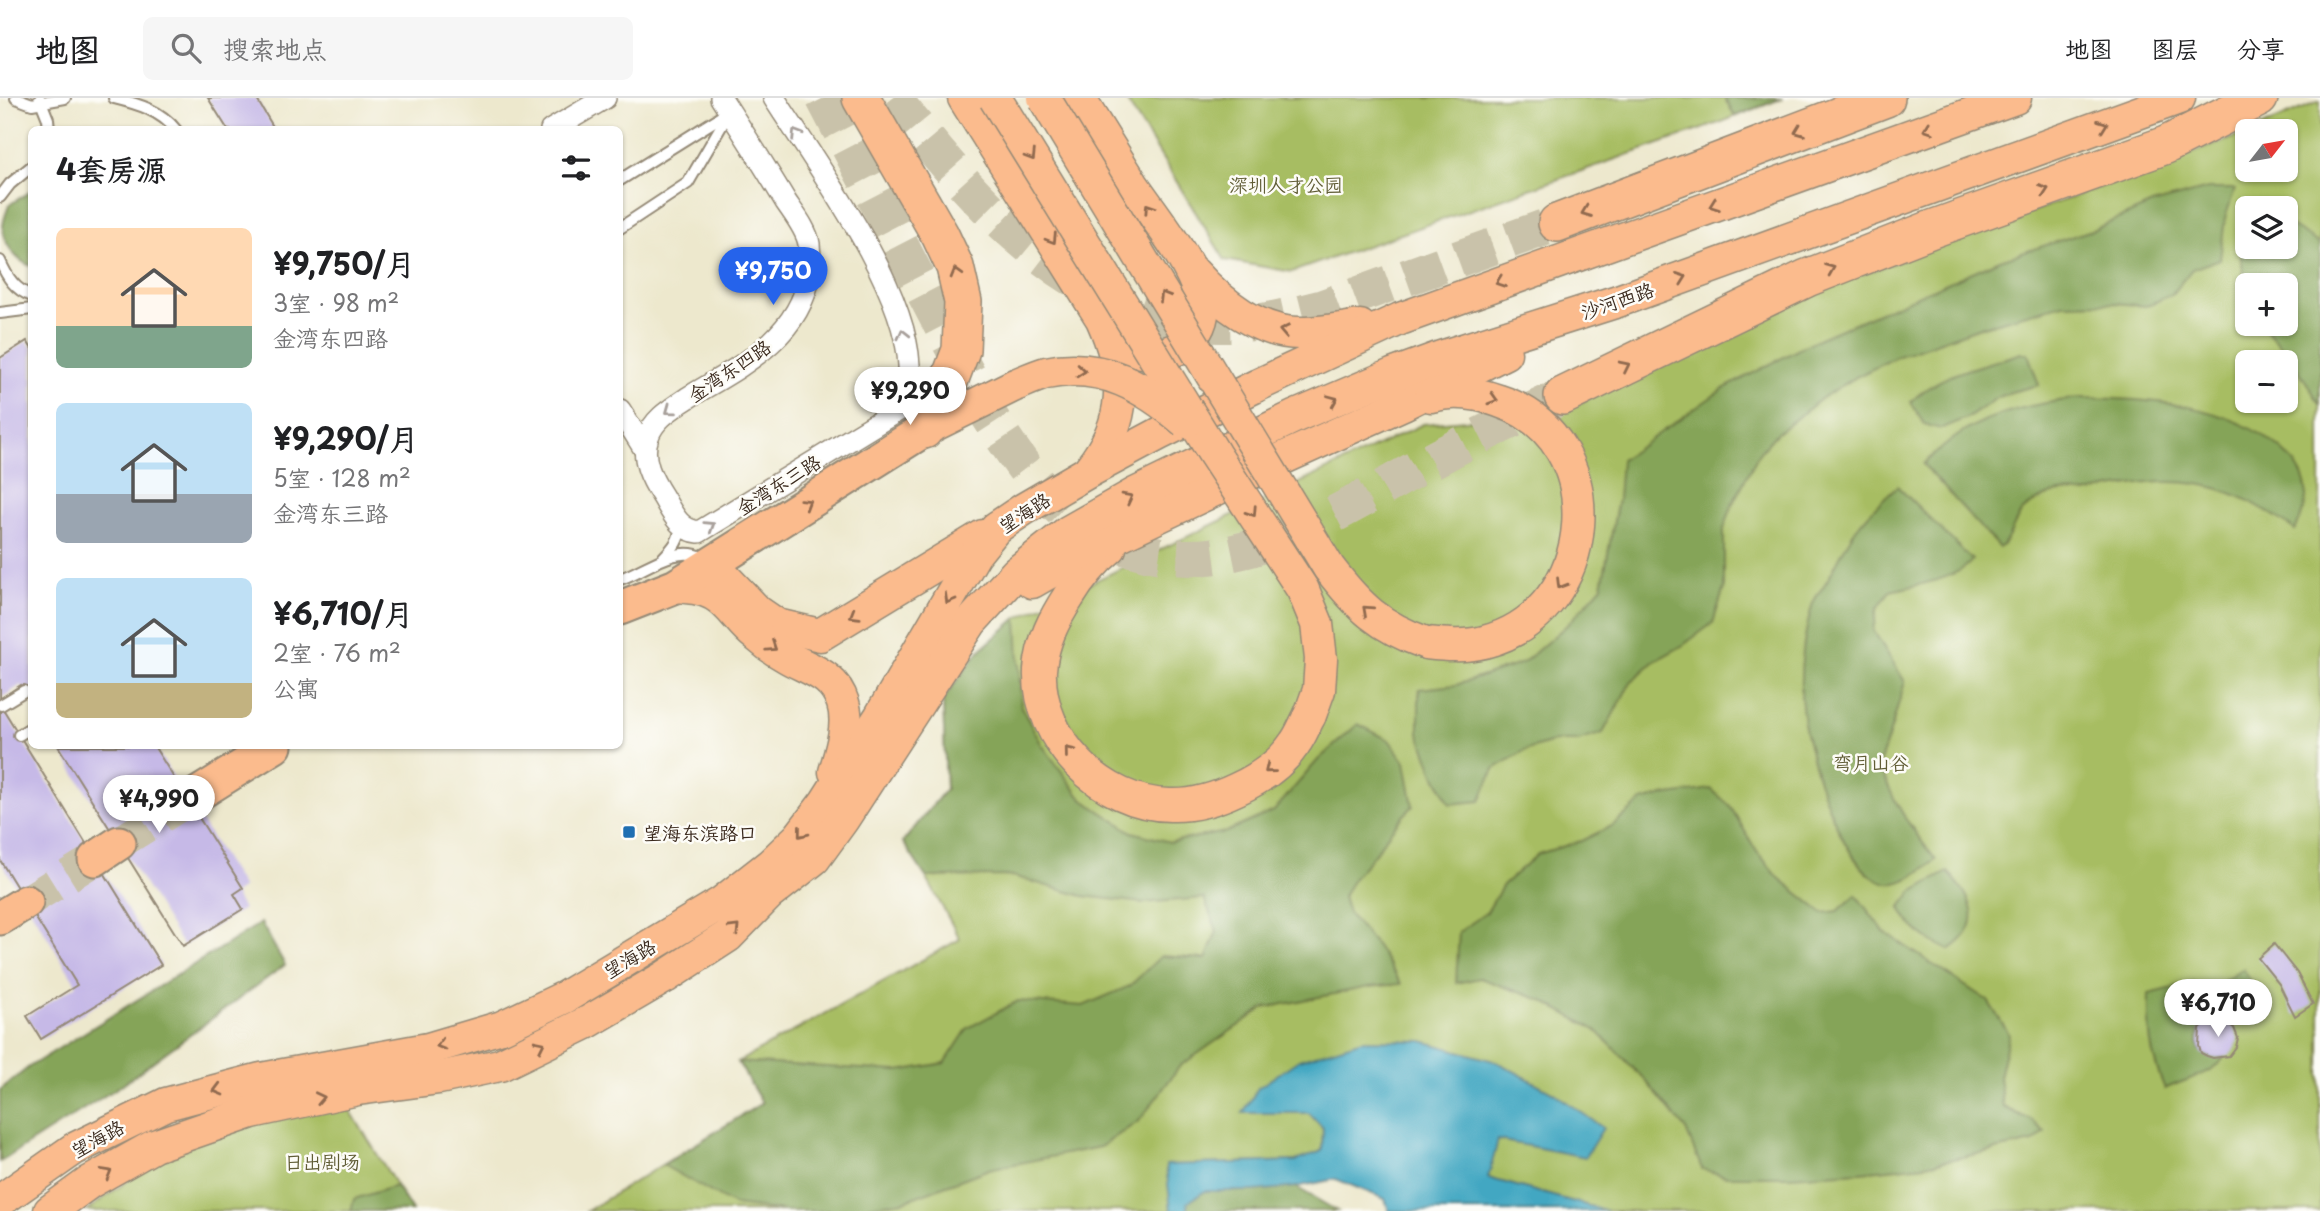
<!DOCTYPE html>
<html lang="zh">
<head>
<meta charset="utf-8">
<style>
	body { margin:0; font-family:"Playpen Sans","LXGW WenKai TC",sans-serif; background:#f6f6f6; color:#202124; height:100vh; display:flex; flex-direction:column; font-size:26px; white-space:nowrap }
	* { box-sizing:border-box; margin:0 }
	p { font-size:23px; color:#757577 }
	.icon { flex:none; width:38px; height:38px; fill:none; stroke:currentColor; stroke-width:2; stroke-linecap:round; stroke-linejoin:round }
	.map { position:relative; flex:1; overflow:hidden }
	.sheet { position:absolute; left:28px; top:28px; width:595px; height:623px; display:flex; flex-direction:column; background:#fff; border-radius:10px; box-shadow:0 2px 5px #0004 }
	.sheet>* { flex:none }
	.needle { width:46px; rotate:59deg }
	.buttons { position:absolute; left:2235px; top:21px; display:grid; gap:14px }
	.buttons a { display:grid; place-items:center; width:63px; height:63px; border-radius:10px; background:#fff; box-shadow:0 2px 5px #0004; font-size:35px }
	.price { position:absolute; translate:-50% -60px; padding:0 16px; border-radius:24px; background:#fff; color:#222; font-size:23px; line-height:46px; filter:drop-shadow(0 2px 4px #0008) }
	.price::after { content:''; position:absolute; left:50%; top:42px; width:21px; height:16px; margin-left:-10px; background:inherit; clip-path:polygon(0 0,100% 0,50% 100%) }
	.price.on { background:#2563eb; color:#fff }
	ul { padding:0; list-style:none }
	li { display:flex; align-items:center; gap:21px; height:175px; padding:0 28px }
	li span { display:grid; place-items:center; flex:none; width:196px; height:140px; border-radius:10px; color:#555 }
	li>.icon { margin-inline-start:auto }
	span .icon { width:84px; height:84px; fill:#fffc; stroke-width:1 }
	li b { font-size:30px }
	h2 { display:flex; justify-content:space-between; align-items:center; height:84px; padding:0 28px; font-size:30px }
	header { display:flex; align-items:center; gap:42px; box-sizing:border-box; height:98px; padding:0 35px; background:#fff; border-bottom:2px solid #e0e0e0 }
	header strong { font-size:33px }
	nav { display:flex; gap:38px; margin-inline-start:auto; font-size:24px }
	.search { width:490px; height:63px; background:#f6f6f6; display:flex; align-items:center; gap:18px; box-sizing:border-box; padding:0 24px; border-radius:10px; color:#757577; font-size:26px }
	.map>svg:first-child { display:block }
</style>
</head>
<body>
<header>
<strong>地图</strong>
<div class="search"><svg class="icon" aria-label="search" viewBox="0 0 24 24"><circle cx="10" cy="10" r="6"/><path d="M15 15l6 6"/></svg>搜索地点</div>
<nav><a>地图</a><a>图层</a><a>分享</a></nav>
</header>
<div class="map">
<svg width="2320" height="1113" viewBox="0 0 2320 1113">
	<rect width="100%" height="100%" fill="#fdfcf7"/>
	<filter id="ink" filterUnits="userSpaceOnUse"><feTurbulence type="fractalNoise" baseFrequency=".0143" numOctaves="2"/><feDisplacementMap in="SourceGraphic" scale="14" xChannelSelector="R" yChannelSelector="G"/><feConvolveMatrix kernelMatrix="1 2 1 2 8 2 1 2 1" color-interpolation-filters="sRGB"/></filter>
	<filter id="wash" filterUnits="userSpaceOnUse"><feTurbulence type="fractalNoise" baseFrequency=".00686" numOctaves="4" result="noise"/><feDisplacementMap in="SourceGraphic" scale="28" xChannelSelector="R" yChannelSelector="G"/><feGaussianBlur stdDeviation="1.57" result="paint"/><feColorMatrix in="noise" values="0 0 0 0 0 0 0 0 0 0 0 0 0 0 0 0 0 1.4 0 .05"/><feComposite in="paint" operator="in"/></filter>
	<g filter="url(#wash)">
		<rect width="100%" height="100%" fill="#ede8cd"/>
		<g fill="#a7bd62" stroke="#717440" stroke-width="2" fill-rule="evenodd">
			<polygon points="1125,0 1783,0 1719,25 1292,174 1225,162"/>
			<path d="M2320,3v1110h-713l-119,-33 9,-38 106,-12 -49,-35 -57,-31 -75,-21 -60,-1 -118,73h65l14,15 -1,23 -26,10 -129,4 4,46h-584l175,-108 -24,-41 222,-123 -34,-62 -23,-35 43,-53 -3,-89 35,-48 39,-34 406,-194 138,-13 285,-131 401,-147v37h39v-39h-35zM2247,110h39v39h-39zM2247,187h39v39h-39zM2247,264h39v39h-39z"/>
			<polygon points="347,1007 412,1113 86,1113 169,1053 217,1031"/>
		</g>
		<g fill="#85a458" stroke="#60673b" stroke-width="2">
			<polygon points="1724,0 1783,0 1735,18"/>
			<polygon points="2208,91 2235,91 2225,120 2220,161 2192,171 2171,197 2146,208 2115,205 2063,206 1983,228 1896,259 1858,278 1825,298 1776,336 1759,355 1733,405 1724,431 1724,490 1713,525 1682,548 1653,564 1631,584 1603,635 1578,643 1556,643 1524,653 1494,671 1480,703 1450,706 1433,673 1419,635 1419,591 1456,587 1523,565 1568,526 1602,488 1618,401 1621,362 1723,291 1818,241 2000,162 2095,131 2152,106"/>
			<path d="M31,93v75c-15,-5 -28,-23 -28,-39 0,-7 4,-16 6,-22z"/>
			<polygon points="2286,125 2320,146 2320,306 2291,260 2261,226 2286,226 2286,187 2247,187 2247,200 2241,159 2247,134 2247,149 2286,149"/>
			<path d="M2021,255l7,1 11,31 -28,7 -16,7 -24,17 -31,13 -16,-5 -13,-22c28,-30 73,-36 110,-49z"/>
			<path d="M2079,300c70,1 147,4 203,52 28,25 31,47 13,80 -76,-56 -120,-55 -209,-37 -8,1 -17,-2 -26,-1 -11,2 -26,10 -34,16 -13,10 -14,31 -27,40l-76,-84c12,-10 24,-21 37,-30 34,-23 80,-31 119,-36z"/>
			<path d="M1897,388l75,74c-13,19 -60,26 -82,31l-13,18 -4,21 32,52c-9,28 -15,55 -26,81 12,37 33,67 57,97 -11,8 -27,21 -41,23 -50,7 -87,-130 -92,-167 -5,-37 -1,-74 9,-110 3,-10 11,-18 16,-27 9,-16 16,-32 26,-47 12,-17 28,-32 43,-46z"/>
			<path d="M1017,520l4,89 21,38 40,54 50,33 38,10 56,-10 48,-21 44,-51 40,-36 31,16 16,22 8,44c-15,14 -26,30 -38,47 -12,16 -24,25 -32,44l5,16 29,33 24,38 -32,3 -105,21 -84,58 -41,55 -39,26 -111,22 -85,32 -68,10h-52l-50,-6 -71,-40 99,-62 -24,-41 160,9 47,-8 23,-35 50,-27 65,5 47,-20 31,-30 45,3 11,-28 -13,-33 -61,5 -60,-7 -71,-20 -86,1 -23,-35 43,-53 -3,-89 35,-48z"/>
			<polygon points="1711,691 1730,708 1757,754 1779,780 1823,815 1838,813 1856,797 1884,834 1988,903 2009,936 1999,979 2003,1009 2031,1022 2045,1034 2033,1044 1925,1067 1860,1074 1788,1078 1726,1078 1702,1071 1686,1032 1646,983 1596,932 1541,902 1480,880 1456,885 1459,834 1487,814 1503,787 1538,756 1581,743 1612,728 1642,703 1662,698"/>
			<path d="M1948,774c26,27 38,54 1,78 -22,-10 -38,-20 -49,-42l12,-16z"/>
			<polygon points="261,825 285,867 120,988 0,1064 0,992 29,969"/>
			<polygon points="2243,871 2257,894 2235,908 2221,885"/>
			<path d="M2194,885l23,38 -10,1 -7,6c-6,23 2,32 25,28 -12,19 -41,23 -60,33 -15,-34 -17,-57 -16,-95z"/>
			<polygon points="396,1088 412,1113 351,1113 354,1101"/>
			<polygon points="1296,1089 1337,1113 1188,1113 1187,1105 1205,1093 1253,1093"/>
		</g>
		<polygon fill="#42a7c2" stroke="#3e6870" stroke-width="2" points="1362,942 1422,943 1497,964 1554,995 1603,1030 1585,1059 1498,1042 1488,1080 1607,1113 1389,1113 1385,1101 1336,1081 1296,1089 1253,1093 1205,1093 1187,1105 1188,1113 1171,1113 1166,1067 1296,1063 1322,1053 1323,1030 1309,1015 1243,1015 1258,990 1299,962"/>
		<g id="blocks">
			<g fill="#c6b9e7">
				<polygon points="208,0 256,0 275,32 228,32"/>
				<polygon points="27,243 32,251 32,604 21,587 0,601 0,260"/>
				<polygon points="0,606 161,867 41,941 27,918 77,887 0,762"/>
				<polygon points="58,648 154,648 243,790 234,796 243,811 183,848"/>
				<polygon points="2274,846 2297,875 2313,906 2295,918 2279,886 2258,860"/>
				<polygon points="2223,922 2234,930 2238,940 2236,949 2229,958 2213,960 2207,958 2201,955 2199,948 2200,930 2207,924"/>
			</g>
		</g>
	</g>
	<g filter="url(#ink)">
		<use href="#blocks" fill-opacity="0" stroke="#948976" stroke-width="2"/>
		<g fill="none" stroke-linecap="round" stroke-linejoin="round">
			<g stroke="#c9c2aa" stroke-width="33" stroke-dasharray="33 17" stroke-linecap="butt">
				<polyline points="119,745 188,702"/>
				<polyline points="26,804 95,761"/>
			</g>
			<g stroke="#c9c2aa" stroke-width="37" stroke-dasharray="37 18" stroke-linecap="butt">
				<path d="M824,0l162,313c31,48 64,100 116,128 9,5 21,7 31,10 111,35 218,-47 311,-95 39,-21 79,-39 119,-58"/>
				<path d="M893,0c85,108 194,236 346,226 28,-2 56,-9 83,-16l235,-85"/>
			</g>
			<g stroke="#948976" stroke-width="14">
				<g id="service">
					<polyline points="16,0 32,6 65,0"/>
					<path d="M114,0c24,6 46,12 62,32"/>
					<polyline points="40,1 48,21 49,32"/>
					<polyline points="620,82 727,15"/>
					<polyline points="0,99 10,86 32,68"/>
					<polyline points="620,130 688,85 730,13"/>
					<path d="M0,163c7,16 15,29 32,35"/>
					<polyline points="0,215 32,211"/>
					<path d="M663,460c11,-11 17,-18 18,-34"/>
					<path d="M620,481c25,-8 56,-36 84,-21"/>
					<polyline points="1,607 24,593"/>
					<polyline points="19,637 32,629"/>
				</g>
			</g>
			<g stroke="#948976" stroke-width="24">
				<g id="minor">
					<path d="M721,0c22,34 44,69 65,104 8,12 21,28 23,42 1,10 1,23 0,32 -10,63 -72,92 -120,121 -16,11 -35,21 -41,40 -8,21 4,43 15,60 10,17 16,33 36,35l203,-124c4,-14 8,-28 7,-43 -4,-81 -91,-198 -135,-267"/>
					<polyline points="551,32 605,0"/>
					<polyline points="620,312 645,352"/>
				</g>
			</g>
			<g stroke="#948976" stroke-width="35">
				<g id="primary">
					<path d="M964,0l138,221c25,56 27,101 -13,151"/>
					<path d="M1079,0c18,29 36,58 54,87 21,31 65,84 69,121 2,17 -10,36 -25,43 -15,7 -33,6 -47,-2"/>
					<path d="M1194,175c26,29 65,61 107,60 19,0 40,-4 59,-7"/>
					<polyline points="924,332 1015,287"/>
					<path d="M1110,450c-17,14 -30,30 -41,48 -15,23 -27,46 -29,74 -3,69 62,135 130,135 23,1 46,-6 67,-16 22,-10 44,-25 58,-46 6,-8 10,-19 15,-28"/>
					<polyline points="712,466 758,514 777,527 820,537 983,438"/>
					<polyline points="1032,484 1088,452 1246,377 1403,306 1505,255"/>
					<path d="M676,488c13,1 25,2 37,8 18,10 27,29 43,41 9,8 20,16 31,22 23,13 47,17 56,46 7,22 -2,48 -8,69"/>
					<path d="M1426,545c19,2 38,4 58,-1 116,-29 130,-204 15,-241 -22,-8 -45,-11 -68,-5"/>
					<polyline points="0,1103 74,1051 166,1006 261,981 428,951 502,929 565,899 721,805 771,766 799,739 825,705 880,619 975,456 996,430 1024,411 1086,375 1159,336 1258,287 1400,221 2015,0"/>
					<polyline points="50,1113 90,1084 154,1048 252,1014 358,991 439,980 500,967 588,924 665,879 728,838 768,797 814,761 843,721 971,524 1016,475 1068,434 1135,396 1296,318 1392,277 1441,259 1618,203 2179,0"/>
				</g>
			</g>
			<g stroke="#948976" stroke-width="37">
				<g id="trunk">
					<polyline points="620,510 676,488 924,332"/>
					<polyline points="188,702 275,648"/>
					<polyline points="95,761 119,745"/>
					<polyline points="0,820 26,804"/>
				</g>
			</g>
			<g stroke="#948976" stroke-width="40">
				<g id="motorway">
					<polyline points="861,0 940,137 955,169 963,204 961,252 945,294 924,332"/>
					<polyline points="1557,125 1886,0"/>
					<polyline points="1563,298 1807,180 1932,131 2166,47 2259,0"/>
				</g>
			</g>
			<use href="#service" stroke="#fff" stroke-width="10"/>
			<use href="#minor" stroke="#fff" stroke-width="21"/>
			<use href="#primary" stroke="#fbbb8d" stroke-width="32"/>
			<use href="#trunk" stroke="#fbbb8d" stroke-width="33"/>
			<use href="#motorway" stroke="#fbbb8d" stroke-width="37"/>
			<g stroke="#948976" stroke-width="35" stroke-linecap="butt">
				<g id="primary-bridge">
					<polyline points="995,0 1215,357 1303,492 1317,526 1321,561 1319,592 1310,617"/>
					<path d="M1044,0l285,470c30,39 51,59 97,75"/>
					<path d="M1015,287c10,-4 21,-9 31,-12 56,-12 99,14 140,49"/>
				</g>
			</g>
			<use href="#primary-bridge" stroke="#fbbb8d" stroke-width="32"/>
		</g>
		<defs><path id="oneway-chevron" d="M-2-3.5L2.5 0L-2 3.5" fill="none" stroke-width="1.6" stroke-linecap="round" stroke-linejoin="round" transform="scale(1.75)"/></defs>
		<g stroke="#916b50">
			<use href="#oneway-chevron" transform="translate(2103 27) rotate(-20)"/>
			<use href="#oneway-chevron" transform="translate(1928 31) rotate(160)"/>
			<use href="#oneway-chevron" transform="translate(1799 33) rotate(159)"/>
			<use href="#oneway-chevron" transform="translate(1031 58) rotate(58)"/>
			<use href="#oneway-chevron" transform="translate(2044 92) rotate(-19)"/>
			<use href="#oneway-chevron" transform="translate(1714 107) rotate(160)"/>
			<use href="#oneway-chevron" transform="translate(1149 110) rotate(-123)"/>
			<use href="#oneway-chevron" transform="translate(1586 114) rotate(159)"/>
			<use href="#oneway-chevron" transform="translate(1052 141) rotate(58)"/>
			<use href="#oneway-chevron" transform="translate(1830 171) rotate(-22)"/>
			<use href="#oneway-chevron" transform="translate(956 175) rotate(-106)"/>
			<use href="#oneway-chevron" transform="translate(1682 180) rotate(-20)"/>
			<use href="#oneway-chevron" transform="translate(1500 184) rotate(160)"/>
			<use href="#oneway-chevron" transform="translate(1164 198) rotate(-121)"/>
			<use href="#oneway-chevron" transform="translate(1284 233) rotate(-168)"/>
			<use href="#oneway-chevron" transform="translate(1625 268) rotate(-26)"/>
			<use href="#oneway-chevron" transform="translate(1081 273) rotate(5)"/>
			<use href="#oneway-chevron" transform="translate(1493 301) rotate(17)"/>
			<use href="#oneway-chevron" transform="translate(1333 302) rotate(-23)"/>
			<use href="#oneway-chevron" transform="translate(1128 400) rotate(-28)"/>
			<use href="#oneway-chevron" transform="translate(806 405) rotate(-32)"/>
			<use href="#oneway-chevron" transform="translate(1252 414) rotate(57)"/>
			<use href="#oneway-chevron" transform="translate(1561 486) rotate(121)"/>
			<use href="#oneway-chevron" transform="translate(949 501) rotate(120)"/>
			<use href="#oneway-chevron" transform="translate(1367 512) rotate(-138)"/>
			<use href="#oneway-chevron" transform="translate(854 517) rotate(149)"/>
			<use href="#oneway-chevron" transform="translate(772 549) rotate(34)"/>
			<use href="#oneway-chevron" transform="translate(1069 653) rotate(-129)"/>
			<use href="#oneway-chevron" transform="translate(1269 671) rotate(141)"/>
			<use href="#oneway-chevron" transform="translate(802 735) rotate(129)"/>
			<use href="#oneway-chevron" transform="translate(735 831) rotate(-45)"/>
			<use href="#oneway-chevron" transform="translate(441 947) rotate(164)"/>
			<use href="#oneway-chevron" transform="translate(540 947) rotate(-26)"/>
			<use href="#oneway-chevron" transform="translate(218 992) rotate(165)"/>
			<use href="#oneway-chevron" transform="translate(320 1000) rotate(-12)"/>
			<use href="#oneway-chevron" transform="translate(107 1075) rotate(-30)"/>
		</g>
		<g stroke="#a79f9a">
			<use href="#oneway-chevron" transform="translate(796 36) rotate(-122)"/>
			<use href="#oneway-chevron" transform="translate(903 236) rotate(-104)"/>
			<use href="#oneway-chevron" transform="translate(670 312) rotate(144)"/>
			<use href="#oneway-chevron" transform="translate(710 428) rotate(-32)"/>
		</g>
	</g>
	<rect fill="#1f6fb2" stroke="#fdfcf7" stroke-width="2.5" x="622" y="727" width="14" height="14" rx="3.5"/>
	<g text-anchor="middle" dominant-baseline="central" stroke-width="5" stroke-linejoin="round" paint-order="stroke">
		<g font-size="19" fill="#615d36" stroke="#fdfcf7">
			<text x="1286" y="86">深圳人才公园</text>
			<text x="1871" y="664">弯月山谷</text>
			<text x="322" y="1063">日出剧场</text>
		</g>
		<g font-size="19" fill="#3b2a1e" stroke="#fdfcf7">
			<text transform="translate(1617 202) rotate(-19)">沙河西路</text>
			<text transform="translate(729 272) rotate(-34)">金湾东四路</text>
			<text transform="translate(778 386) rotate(-32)">金湾东三路</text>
			<text transform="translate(1024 414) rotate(-33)">望海路</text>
			<text transform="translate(629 860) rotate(-31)">望海路</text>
			<text transform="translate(97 1040) rotate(-29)">望海路</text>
		</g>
		<g font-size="19" fill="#3b2a1e" stroke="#fdfcf7" text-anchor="start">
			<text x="643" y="734">望海东滨路口</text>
		</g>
	</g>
</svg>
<div class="buttons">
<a><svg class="needle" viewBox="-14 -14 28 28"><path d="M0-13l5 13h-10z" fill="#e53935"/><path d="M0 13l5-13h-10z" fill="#757577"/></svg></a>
<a><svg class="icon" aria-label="layers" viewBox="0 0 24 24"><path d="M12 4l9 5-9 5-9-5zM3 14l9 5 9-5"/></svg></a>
<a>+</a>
<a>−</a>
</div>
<b class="price on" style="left:773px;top:209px">¥9,750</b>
<b class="price" style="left:910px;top:329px">¥9,290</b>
<b class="price" style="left:159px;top:737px">¥4,990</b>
<b class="price" style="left:2218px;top:941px">¥6,710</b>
<section class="sheet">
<h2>4套房源<svg class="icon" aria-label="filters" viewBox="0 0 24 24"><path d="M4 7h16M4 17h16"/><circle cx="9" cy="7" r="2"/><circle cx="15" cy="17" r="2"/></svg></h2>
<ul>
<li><span style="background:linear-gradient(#ffd9b3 70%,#7fa58c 0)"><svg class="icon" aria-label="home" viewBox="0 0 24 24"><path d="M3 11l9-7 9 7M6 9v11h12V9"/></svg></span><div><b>¥9,750/月</b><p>3室 · 98 m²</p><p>金湾东四路</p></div></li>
<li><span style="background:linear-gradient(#bfe0f5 65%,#9aa5b1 0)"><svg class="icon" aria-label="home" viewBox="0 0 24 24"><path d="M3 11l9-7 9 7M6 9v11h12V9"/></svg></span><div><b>¥9,290/月</b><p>5室 · 128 m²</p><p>金湾东三路</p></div></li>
<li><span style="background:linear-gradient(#bfe0f5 75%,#c2b280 0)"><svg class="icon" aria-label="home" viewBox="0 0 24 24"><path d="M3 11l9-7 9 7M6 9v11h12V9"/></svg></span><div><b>¥6,710/月</b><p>2室 · 76 m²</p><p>公寓</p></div></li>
</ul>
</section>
</div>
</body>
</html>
